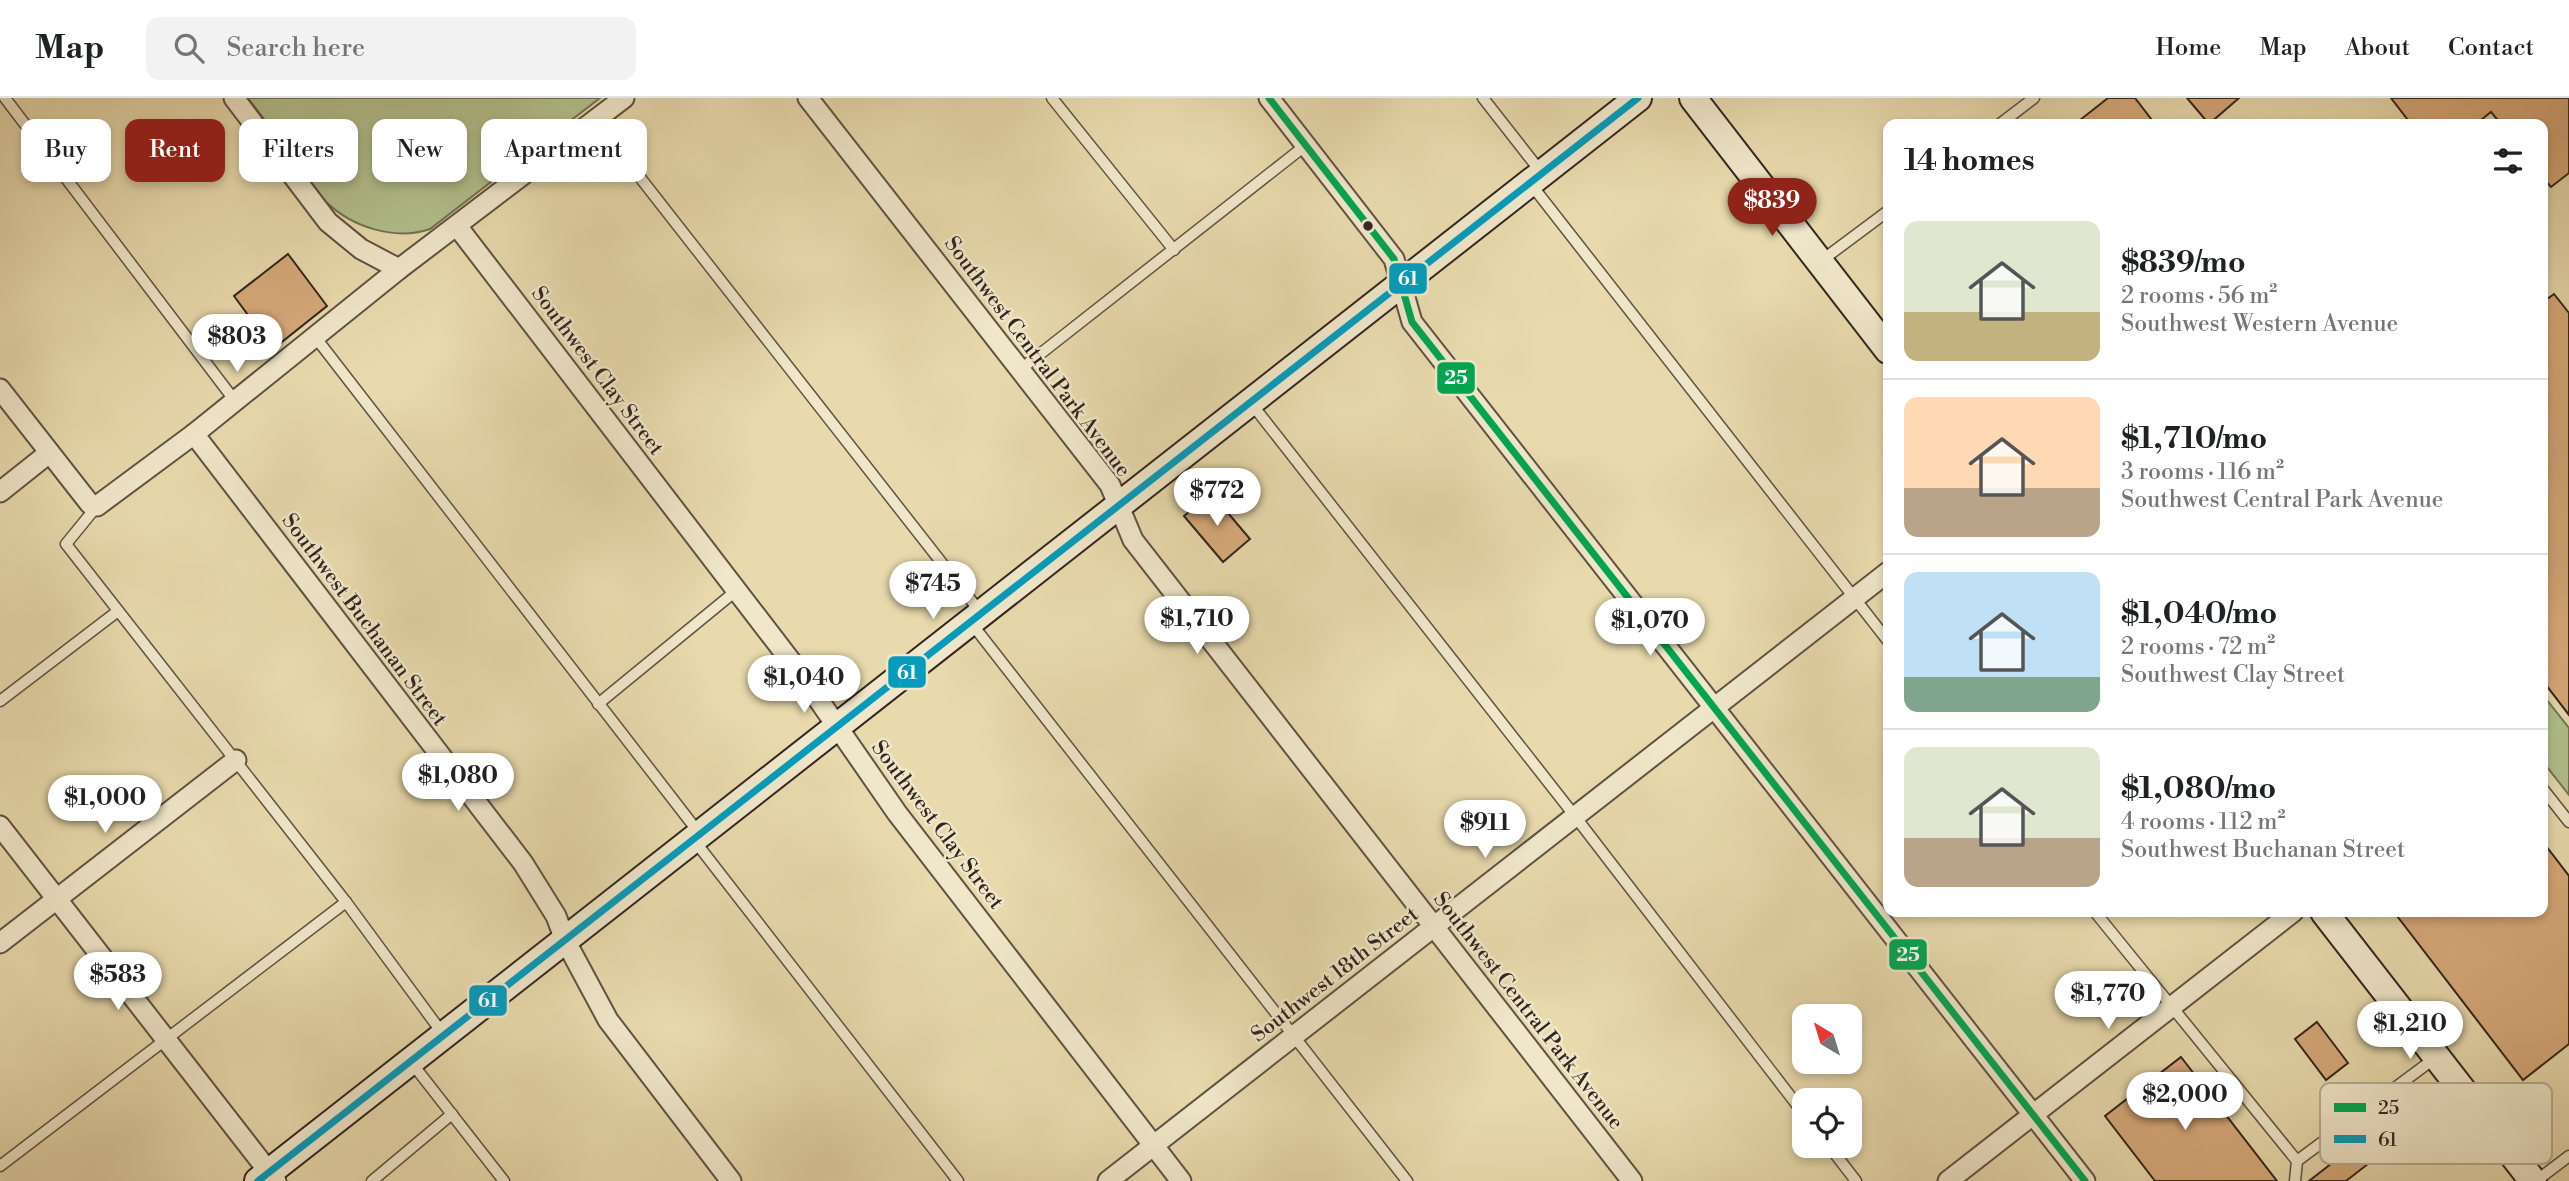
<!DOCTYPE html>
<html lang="en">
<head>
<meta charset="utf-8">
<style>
	body { margin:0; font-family:"Libre Bodoni",serif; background:#f2f2f2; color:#202124; height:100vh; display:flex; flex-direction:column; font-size:26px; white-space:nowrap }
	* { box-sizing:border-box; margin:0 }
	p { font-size:23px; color:#757577 }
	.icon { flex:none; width:38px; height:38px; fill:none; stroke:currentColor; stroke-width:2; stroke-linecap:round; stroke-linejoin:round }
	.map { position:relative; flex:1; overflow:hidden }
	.details { position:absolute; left:1883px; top:21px; width:665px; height:798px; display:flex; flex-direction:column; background:#fff; border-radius:14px; box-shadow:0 4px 10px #0003 }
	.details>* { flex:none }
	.top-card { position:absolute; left:21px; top:21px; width:665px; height:63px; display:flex; gap:14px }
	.needle { width:46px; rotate:322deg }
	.fabs { position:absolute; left:1792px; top:906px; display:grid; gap:14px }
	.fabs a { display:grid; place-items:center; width:70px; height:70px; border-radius:14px; background:#fff; box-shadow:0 4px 10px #0003; font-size:35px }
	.price { position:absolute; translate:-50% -60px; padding:0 16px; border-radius:24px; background:#fff; color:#222; font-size:23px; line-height:46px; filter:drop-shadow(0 2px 4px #0008) }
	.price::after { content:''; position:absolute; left:50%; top:42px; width:21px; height:16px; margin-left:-10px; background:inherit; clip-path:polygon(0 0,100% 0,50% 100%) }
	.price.on { background:#8f2418; color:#fff }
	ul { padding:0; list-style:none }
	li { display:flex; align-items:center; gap:21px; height:175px; padding:0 21px }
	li+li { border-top:2px solid #e0e0e0 }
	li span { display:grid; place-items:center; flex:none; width:196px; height:140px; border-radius:14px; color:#555 }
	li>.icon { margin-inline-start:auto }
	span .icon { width:84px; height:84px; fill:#fffc; stroke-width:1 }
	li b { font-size:30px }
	h2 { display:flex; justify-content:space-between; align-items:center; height:84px; padding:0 21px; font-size:30px }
	.chip { padding:0 24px; border-radius:14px; background:#fff; box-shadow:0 4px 10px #0003; font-size:24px; line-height:63px }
	.chip.on { background:#8f2418; color:#fff }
	header { display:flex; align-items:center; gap:42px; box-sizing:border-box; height:98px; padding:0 35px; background:#fff; border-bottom:2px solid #e0e0e0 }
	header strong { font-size:33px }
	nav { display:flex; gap:38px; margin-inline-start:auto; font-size:24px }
	.search { width:490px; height:63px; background:#f2f2f2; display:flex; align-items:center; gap:18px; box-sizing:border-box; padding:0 24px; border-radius:14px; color:#757577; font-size:26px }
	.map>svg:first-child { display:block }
</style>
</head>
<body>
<header>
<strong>Map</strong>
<div class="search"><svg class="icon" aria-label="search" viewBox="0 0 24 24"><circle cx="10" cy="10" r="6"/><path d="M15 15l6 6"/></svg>Search here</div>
<nav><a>Home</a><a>Map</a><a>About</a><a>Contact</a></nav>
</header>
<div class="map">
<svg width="2569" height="1083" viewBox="0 0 2569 1083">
	<rect width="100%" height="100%" fill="#e8daad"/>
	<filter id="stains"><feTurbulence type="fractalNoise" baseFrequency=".00286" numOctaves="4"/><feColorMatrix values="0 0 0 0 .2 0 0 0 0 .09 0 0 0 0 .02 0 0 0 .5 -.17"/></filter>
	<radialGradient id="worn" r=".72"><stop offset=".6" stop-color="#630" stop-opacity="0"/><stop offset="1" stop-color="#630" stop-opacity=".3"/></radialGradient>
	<g fill="#b2c08d" stroke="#727256" stroke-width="2">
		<path d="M248,0h352l-170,131c-35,12 -78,-2 -104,-27z"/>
		<polygon points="2543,597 2569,630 2569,697 2543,664"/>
	</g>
	<g fill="#d7aa7b" stroke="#322520" stroke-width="2">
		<polygon points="2108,0 2135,0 2155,26 2075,26"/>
		<polygon points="2187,0 2239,0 2209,26"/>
		<polygon points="2391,0 2569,0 2569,75 2551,89 2543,80 2543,26 2501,26 2491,14 2476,26 2411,26"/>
		<polygon points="288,156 327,208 273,251 234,198"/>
		<polygon points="2554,196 2569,215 2569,617 2543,583 2543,204"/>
		<polygon points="1211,395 1250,441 1223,464 1184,418"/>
		<polygon points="2543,744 2569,778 2569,946 2523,982 2394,814 2543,814"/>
		<polygon points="2317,924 2348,965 2326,982 2295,941"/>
		<polygon points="2181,959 2277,1083 2155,1083 2105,1018"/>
		<polygon points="2422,995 2436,1013 2346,1083 2309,1083"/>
	</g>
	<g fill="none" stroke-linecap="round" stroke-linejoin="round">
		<g stroke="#605243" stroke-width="13">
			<g id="lane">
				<polyline points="5,0 235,303"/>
				<polyline points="1052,0 1174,152"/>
				<polyline points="1483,0 1541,74"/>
				<polyline points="595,22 981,515"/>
				<polyline points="2000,26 2034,0"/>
				<polyline points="1530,85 1888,543"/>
				<polyline points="1821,163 1888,113"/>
				<polyline points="316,240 699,735"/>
				<polyline points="1021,271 1306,47"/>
				<polyline points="1251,305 1574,717 1804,1016"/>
				<polyline points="97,408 66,446 346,804 443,936"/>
				<polyline points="972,526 1407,1083"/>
				<polyline points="0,603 118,513"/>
				<polyline points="598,606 737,492"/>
				<polyline points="2543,691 2569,724"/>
				<polyline points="694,742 958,1083"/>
				<polyline points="2095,814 2297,1063 2435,960"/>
				<polyline points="411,964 504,1083"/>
				<polyline points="1829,1048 1856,1083"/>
				<polyline points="0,1068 346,804"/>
				<polyline points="372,1083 452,1016"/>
				<polyline points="2295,1083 2297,1063"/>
				<polyline points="2536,1083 2569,1058"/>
			</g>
		</g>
		<g stroke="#605243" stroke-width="23">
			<g id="street">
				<polyline points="234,0 328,124 361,151 399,171"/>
				<polyline points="808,0 1110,387 1133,442 1632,1083"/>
				<polyline points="1269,0 1394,161 1412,224 2085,1083"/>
				<polyline points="457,128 800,575 897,715 1181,1083"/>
				<polyline points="0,291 90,406 97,408 194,336 399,171 624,0"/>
				<polyline points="194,336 523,765 556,818 565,842 608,922 731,1083"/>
				<polyline points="0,394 49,355"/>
				<polyline points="0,728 276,1083"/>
				<polyline points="0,845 236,662"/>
				<polyline points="1108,1083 1888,474"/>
				<polyline points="1948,1083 2293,814"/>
			</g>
		</g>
		<g stroke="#322520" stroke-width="30">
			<g id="secondary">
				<polyline points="1693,0 1888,252"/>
				<polyline points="2324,814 2533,1083"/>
				<polyline points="258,1083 1638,0"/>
			</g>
		</g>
		<use href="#lane" stroke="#f0e7ca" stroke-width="10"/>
		<use href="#street" stroke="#f0e7ca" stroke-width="19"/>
		<use href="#secondary" stroke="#f0e7ca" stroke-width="26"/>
		<g stroke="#f0e7ca" stroke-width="12">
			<polyline id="bus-1" points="1269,0 1394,161 1412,224 2085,1083"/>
		</g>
		<g stroke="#f0e7ca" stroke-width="12">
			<polyline id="bus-2" points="258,1083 1638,0"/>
		</g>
		<use href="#bus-1" stroke="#00a651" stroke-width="7"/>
		<use href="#bus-2" stroke="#059cbd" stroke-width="7"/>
	</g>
	<circle fill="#322520" stroke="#f0e7ca" stroke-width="2.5" cx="1368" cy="128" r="6"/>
	<g text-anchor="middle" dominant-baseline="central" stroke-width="5" stroke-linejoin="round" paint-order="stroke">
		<g font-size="21" fill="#322520" stroke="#f0e7ca">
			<text transform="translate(1037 259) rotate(53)">Southwest Central Park Avenue</text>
			<text transform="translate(597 273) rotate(53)">Southwest Clay Street</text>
			<text transform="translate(364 522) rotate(53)">Southwest Buchanan Street</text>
			<text transform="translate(937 727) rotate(53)">Southwest Clay Street</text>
			<text transform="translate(1335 877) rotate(-38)">Southwest 18th Street</text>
			<text transform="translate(1528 913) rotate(52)">Southwest Central Park Avenue</text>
		</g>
	</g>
	<rect x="2320" y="985" width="232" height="81" rx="10" fill="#f0e7ca" stroke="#b7ad97" stroke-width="2"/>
	<rect x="2334" y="1005" width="32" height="9" fill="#00a651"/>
	<rect x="2334" y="1037" width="32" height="8" fill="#059cbd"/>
	<g font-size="19" fill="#322520">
		<text x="2378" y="1016">25</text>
		<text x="2378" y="1048">61</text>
	</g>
	<g stroke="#f0e7ca" stroke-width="2.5">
		<rect x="1388" y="164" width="40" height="33" rx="7" fill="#059cbd"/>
		<rect x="1436" y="263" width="40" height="34" rx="7" fill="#00a651"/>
		<rect x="887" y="557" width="40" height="34" rx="7" fill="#059cbd"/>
		<rect x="1888" y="840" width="40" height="33" rx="7" fill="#00a651"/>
		<rect x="468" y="886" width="40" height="33" rx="7" fill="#059cbd"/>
	</g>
	<g font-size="19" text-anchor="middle" font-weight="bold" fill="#fff">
		<text x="1408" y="187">61</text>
		<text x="1456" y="286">25</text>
		<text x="907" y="581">61</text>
		<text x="1908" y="863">25</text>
		<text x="488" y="909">61</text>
	</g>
	<rect width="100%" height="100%" filter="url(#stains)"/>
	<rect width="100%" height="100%" fill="url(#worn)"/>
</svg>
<div class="fabs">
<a><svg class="needle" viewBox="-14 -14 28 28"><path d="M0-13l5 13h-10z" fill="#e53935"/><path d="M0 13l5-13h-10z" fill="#757577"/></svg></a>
<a><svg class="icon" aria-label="locate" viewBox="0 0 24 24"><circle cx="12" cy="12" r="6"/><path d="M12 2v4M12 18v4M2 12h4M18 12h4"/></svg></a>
</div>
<b class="price on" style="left:1772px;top:140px">$839</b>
<b class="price" style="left:237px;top:276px">$803</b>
<b class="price" style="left:1217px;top:430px">$772</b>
<b class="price" style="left:933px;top:523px">$745</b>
<b class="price" style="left:1197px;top:558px">$1,710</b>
<b class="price" style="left:1650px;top:560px">$1,070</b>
<b class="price" style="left:804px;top:617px">$1,040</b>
<b class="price" style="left:458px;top:715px">$1,080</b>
<b class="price" style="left:105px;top:737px">$1,000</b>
<b class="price" style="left:1485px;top:762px">$911</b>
<b class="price" style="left:118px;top:914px">$583</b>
<b class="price" style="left:2108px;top:933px">$1,770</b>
<b class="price" style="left:2410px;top:963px">$1,210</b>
<b class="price" style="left:2185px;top:1034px">$2,000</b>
<div class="top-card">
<a class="chip">Buy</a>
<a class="chip on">Rent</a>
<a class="chip">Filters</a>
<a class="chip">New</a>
<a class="chip">Apartment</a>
</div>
<section class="details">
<h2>14 homes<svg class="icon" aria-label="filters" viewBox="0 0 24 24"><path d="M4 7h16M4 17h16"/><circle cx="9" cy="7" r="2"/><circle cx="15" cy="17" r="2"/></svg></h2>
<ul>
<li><span style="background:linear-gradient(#dfe7d0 65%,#c2b280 0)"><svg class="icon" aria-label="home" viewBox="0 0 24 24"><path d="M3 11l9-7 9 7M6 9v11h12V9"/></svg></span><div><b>$839/mo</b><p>2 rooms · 56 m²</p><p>Southwest Western Avenue</p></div></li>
<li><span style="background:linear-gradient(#ffd9b3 65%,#b9a48a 0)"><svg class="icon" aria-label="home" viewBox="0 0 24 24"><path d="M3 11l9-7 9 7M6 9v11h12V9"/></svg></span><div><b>$1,710/mo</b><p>3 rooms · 116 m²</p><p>Southwest Central Park Avenue</p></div></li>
<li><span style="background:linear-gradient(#bfe0f5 75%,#7fa58c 0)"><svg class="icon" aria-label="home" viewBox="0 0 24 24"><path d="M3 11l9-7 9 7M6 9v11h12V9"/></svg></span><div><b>$1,040/mo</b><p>2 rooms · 72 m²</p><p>Southwest Clay Street</p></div></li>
<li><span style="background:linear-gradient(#dfe7d0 65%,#b9a48a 0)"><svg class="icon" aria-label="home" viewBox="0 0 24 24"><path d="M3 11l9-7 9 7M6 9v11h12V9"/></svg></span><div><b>$1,080/mo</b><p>4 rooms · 112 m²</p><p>Southwest Buchanan Street</p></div></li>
</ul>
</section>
</div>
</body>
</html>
